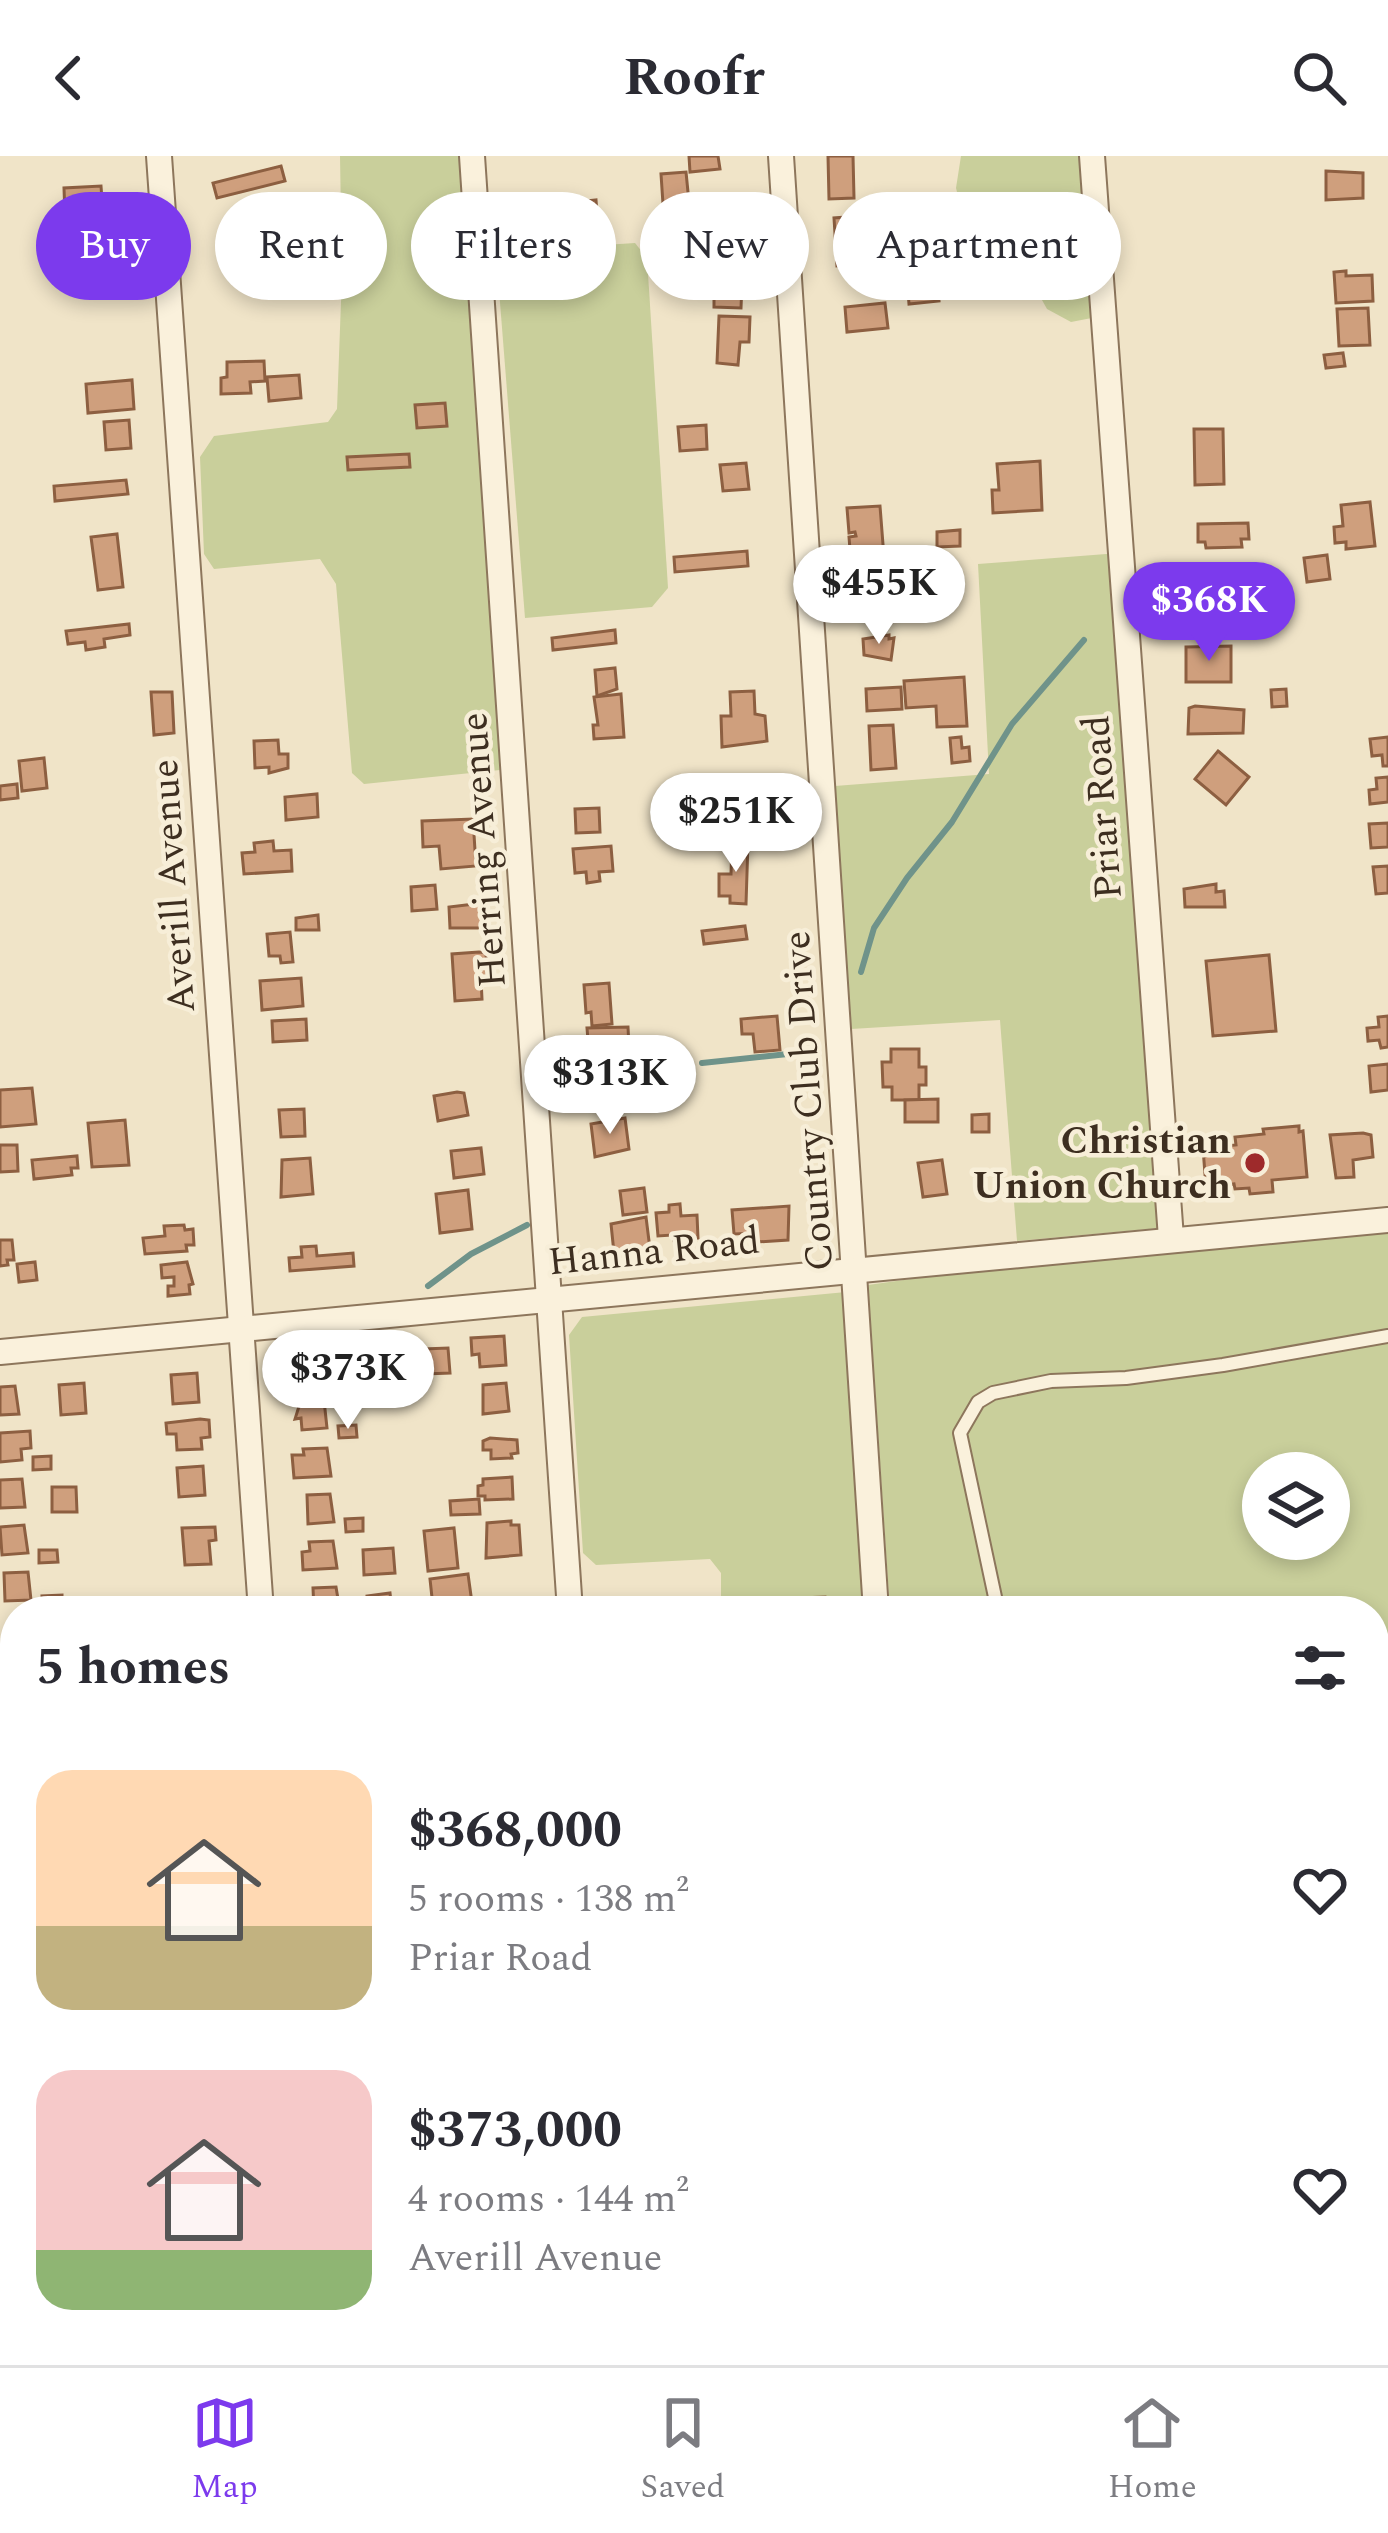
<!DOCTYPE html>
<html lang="en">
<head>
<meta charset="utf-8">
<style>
	body { margin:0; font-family:Spectral,serif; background:#f2f2f3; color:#2b2b33; height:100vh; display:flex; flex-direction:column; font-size:45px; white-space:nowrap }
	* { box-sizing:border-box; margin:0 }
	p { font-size:39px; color:#7c7c81 }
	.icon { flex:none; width:66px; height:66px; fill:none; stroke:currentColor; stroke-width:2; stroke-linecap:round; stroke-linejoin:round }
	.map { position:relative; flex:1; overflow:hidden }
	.sheet { position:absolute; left:0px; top:1440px; width:1389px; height:771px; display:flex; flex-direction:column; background:#fff; border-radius:48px 48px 0 0; box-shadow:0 6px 18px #0003 }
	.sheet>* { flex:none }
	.guide { position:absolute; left:36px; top:36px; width:1317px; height:108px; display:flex; gap:24px }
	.buttons { position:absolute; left:1242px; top:1296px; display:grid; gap:24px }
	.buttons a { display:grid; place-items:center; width:108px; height:108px; border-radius:50%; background:#fff; box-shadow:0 6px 18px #0003; font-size:60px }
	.price { position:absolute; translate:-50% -102px; padding:0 27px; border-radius:42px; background:#fff; color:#222; font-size:39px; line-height:78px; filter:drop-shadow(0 3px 6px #0008) }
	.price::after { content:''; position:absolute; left:50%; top:72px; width:36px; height:27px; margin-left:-18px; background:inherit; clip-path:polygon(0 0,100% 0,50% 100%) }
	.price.on { background:#7c3aed; color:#fff }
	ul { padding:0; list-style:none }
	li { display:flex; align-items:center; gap:36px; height:300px; padding:0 36px }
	li span { display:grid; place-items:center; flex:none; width:336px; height:240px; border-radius:36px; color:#555 }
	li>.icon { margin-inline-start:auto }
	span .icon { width:144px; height:144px; fill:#fffc; stroke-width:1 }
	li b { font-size:51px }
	h2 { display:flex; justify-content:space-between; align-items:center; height:144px; padding:0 36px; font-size:51px }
	.pill { padding:0 42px; border-radius:54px; background:#fff; box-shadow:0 6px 18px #0003; font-size:42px; line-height:108px }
	.pill.on { background:#7c3aed; color:#fff }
	header { display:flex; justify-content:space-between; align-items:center; height:156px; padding:0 36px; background:#fff; font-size:54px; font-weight:700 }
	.dock { display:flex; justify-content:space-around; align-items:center; height:168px; border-top:3px solid #e1e1e2; background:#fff; font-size:33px; color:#7c7c81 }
	.dock a { display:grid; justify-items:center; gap:6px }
	.dock .on { color:#7c3aed }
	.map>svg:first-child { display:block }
</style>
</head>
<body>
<header><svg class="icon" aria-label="back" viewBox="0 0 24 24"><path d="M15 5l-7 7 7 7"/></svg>Roofr<svg class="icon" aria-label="search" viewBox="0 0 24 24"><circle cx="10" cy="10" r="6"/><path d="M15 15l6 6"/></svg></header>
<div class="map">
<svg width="1388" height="2209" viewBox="0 0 1388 2209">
	<rect width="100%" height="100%" fill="#f0e4c8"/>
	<g fill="#c9cf9b" fill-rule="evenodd">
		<polygon points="340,0 469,0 509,600 500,614 364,628 352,617 336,428 320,403 214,413 204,398 200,301 214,280 328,266 337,253 342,119"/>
		<polygon points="961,0 1082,0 1097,161 1071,166 1047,153 1008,83 959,44 956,32"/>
		<polygon points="635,87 647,102 668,432 652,451 525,462 496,96"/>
		<polygon points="1119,397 1160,1072 1017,1085 1000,864 851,873 835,630 989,618 978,408"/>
		<path d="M1388,1075v1134h-453l-1,-13h440v-741h-484l-22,-326 156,-22zM1263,1317h66v66h-66z"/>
		<polygon points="846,1136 864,1447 732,1455 721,1446 721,1417 710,1403 596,1409 583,1397 569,1179 582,1161"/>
	</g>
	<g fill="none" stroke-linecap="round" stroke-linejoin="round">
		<g stroke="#6f938a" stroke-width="6">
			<polyline points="861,816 874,772 907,722 952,666 1012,568 1084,484"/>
			<polyline points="702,907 816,895"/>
			<polyline points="428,1130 471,1098 527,1069"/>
		</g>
	</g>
	<g fill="#cf9f7d" stroke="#8d5f41" stroke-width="3">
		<polygon points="689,0 718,0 720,13 690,16"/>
		<polygon points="828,0 853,0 854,42 829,43"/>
		<polygon points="281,10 285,25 217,42 213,27"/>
		<polygon points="1326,15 1363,17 1363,42 1326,44"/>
		<polygon points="686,16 689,46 663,48 661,18"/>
		<polygon points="101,30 103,58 65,60 64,32"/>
		<polygon points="551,40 551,49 596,44 597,58 533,64 532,51 537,50 537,42"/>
		<polygon points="859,60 860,69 868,69 868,86 860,86 861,108 837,110 834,62"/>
		<polygon points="704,77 705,85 737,82 738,95 675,99 674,86 686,86 686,78"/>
		<polygon points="1346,115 1346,120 1372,119 1373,145 1336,147 1334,116"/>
		<polygon points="937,121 939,145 909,148 907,123"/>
		<polygon points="721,126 742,127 741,152 714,151 714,141 720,142"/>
		<polygon points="885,147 888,172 847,176 845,151"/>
		<polygon points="1368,152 1370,189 1339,190 1337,153"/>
		<polygon points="719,160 750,161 749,186 740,186 738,209 717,207"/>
		<polygon points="1343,197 1345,210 1326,212 1324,199"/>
		<polygon points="264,205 265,225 250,226 251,237 221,238 221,222 227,221 227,206"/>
		<polygon points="299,219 301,242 269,245 267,221"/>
		<polygon points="132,224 134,253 88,257 86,228"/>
		<polygon points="445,247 447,270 417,272 415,249"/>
		<polygon points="129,264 131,292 106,294 104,266"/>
		<polygon points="706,269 707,293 680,295 678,271"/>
		<polygon points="1194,273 1223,273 1224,328 1195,329"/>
		<polygon points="409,298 410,311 348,314 347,301"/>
		<polygon points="1040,305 1042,354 993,357 992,334 999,334 997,308"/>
		<polygon points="746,307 749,333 723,335 720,309"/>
		<polygon points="126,324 128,338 55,345 54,330"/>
		<polygon points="1370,346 1375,390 1346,393 1346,386 1335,387 1334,371 1343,370 1341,349"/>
		<polygon points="880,350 885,414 858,416 857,405 851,406 849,381 856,380 855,376 849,377 847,352"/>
		<polygon points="1248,367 1249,383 1241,383 1242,391 1206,392 1205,386 1198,386 1198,368"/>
		<polygon points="960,374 960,390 937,391 937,376"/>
		<polygon points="117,378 123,431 98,434 91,381"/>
		<polygon points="747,395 748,410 675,416 674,401"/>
		<polygon points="1327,399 1330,423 1307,426 1304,402"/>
		<polygon points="883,431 884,448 891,447 892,460 886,464 854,463 851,435"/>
		<polygon points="129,468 130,479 104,483 105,491 86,494 85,486 68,488 66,475"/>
		<polygon points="615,474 616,487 553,494 552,482"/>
		<polygon points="889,479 889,483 894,482 891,504 864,499 863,483"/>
		<polygon points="1231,490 1231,526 1186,526 1186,491"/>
		<polygon points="615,512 617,533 597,540 595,514"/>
		<polygon points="964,521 967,570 937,571 936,550 906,552 904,525"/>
		<polygon points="901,531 902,553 867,555 866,533"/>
		<polygon points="1286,533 1287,550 1272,551 1271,534"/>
		<polygon points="754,535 755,558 765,560 767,585 722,591 721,560 731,560 730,536"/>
		<polygon points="151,536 172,536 174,577 154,579"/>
		<polygon points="621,538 624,581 594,583 593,569 598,569 594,541"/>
		<polygon points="1195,550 1244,554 1243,577 1188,578 1189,552"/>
		<polygon points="893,569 896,612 871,614 869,570"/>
		<polygon points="961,581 962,592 969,591 970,605 952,607 950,582"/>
		<polygon points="1388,581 1388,610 1383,610 1382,599 1372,600 1370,583"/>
		<polygon points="278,584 279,598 288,598 288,612 269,617 269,611 255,612 254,585"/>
		<polygon points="1218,595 1249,621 1226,649 1195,623"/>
		<polygon points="44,602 47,632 22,635 19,605"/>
		<polygon points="1388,621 1388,646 1370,648 1369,634 1377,633 1376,622"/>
		<polygon points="17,628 18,642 0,644 0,630"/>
		<polygon points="317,638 318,661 286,664 285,641"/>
		<polygon points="599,652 600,676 576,677 575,653"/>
		<polygon points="473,663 476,710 441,713 439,690 423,691 422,665"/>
		<polygon points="1388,667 1388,691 1371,692 1369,668"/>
		<polygon points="273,685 274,695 291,694 292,715 244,718 242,697 255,696 254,687"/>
		<polygon points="732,685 748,686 746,748 730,747 730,740 719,740 719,718 731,718"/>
		<polygon points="611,690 613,715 599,716 600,725 587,727 586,716 575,717 573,693"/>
		<polygon points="1388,710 1388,737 1376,738 1373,711"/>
		<polygon points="1216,728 1216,736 1224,735 1225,751 1185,751 1184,733"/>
		<polygon points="435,729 437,753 412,755 411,731"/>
		<polygon points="483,747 485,772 450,772 449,751"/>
		<polygon points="318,759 319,774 296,774 296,762"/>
		<polygon points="745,770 747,783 704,788 702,775"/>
		<polygon points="290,776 293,806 281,807 280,800 269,800 267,778"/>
		<polygon points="479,796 486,797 487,822 481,823 482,843 455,845 452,798"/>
		<polygon points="1269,799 1276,875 1213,880 1206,805"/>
		<polygon points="301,822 303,850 262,854 260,825"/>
		<polygon points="609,827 612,868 592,870 591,856 586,857 584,829"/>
		<polygon points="777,860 780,894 755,896 753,878 742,878 741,863"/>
		<polygon points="1388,860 1388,891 1381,892 1379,884 1368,885 1367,872 1379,871 1378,861"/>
		<polygon points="306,863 307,884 273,886 272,865"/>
		<polygon points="628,871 629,891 589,896 587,872"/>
		<polygon points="891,893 919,893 919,911 926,911 926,929 919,929 919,944 892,944 892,931 883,931 882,906 891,906"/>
		<polygon points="1388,908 1388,934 1371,936 1369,910"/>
		<polygon points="32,932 36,968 0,971 0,934"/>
		<polygon points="457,936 464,937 468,959 438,965 434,940"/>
		<polygon points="938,943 938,966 905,966 905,944"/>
		<polygon points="304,953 305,980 281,981 279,954"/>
		<polygon points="989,958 989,976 972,976 972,959"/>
		<polygon points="625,962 629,993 595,1001 591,968"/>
		<polygon points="125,964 129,1009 92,1011 88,967"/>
		<polygon points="1299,970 1299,976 1303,975 1307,1021 1272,1024 1273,1036 1250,1038 1249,1032 1235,1033 1234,1028 1206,1031 1203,992 1236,989 1235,981 1264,978 1263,973"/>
		<polygon points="1363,977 1371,979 1373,1001 1353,1004 1354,1021 1336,1022 1330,979"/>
		<polygon points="0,989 17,989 18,1015 0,1016"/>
		<polygon points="481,992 484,1018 454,1022 451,995"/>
		<polygon points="77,1000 78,1012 71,1012 72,1019 34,1023 32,1004"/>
		<polygon points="310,1002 313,1038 281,1041 282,1004"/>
		<polygon points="942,1004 947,1038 923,1041 918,1007"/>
		<polygon points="644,1032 647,1056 623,1059 620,1035"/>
		<polygon points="468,1034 472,1073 440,1077 436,1038"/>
		<polygon points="680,1048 681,1060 697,1059 698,1082 694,1083 694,1087 675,1088 672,1079 658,1080 656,1057 669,1056 669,1049"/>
		<polygon points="789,1050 788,1084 757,1086 757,1077 734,1078 732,1054"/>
		<polygon points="646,1061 650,1093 630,1096 630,1101 621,1102 620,1096 614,1097 611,1068"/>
		<polygon points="184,1069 185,1074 193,1073 194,1089 186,1089 187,1095 145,1098 143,1082 165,1080 164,1070"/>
		<polygon points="0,1084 12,1084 14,1104 7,1104 8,1109 0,1110"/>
		<polygon points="316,1090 317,1100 353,1097 354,1110 290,1115 289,1102 302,1101 301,1091"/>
		<polygon points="35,1106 37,1124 19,1126 17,1108"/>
		<polygon points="187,1106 193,1128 189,1129 190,1138 168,1140 168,1130 174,1130 174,1121 162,1122 161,1109"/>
		<polygon points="504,1180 506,1209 480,1211 479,1198 472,1199 471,1182"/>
		<polygon points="448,1192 450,1217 425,1218 424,1193"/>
		<polygon points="321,1198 324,1226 298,1228 296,1199"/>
		<polygon points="197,1217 199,1246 173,1248 171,1219"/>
		<polygon points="84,1227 86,1257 61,1259 59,1229"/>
		<polygon points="506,1227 509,1255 483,1258 483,1229"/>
		<polygon points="15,1230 19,1258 0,1259 0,1231"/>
		<polygon points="324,1244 327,1272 302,1274 301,1262 295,1263 300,1247"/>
		<polygon points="200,1263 209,1264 210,1281 201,1282 202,1293 177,1294 176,1278 167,1278 166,1267"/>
		<polygon points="356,1269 357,1281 339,1282 338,1270"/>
		<polygon points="30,1275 31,1292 21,1293 22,1304 0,1306 0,1277"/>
		<polygon points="490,1282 517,1284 518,1297 511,1298 512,1302 491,1303 491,1294 483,1294 483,1285"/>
		<polygon points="327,1292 331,1320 294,1322 292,1299 304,1299 303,1293"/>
		<polygon points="51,1300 51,1313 33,1314 33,1301"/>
		<polygon points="203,1310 205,1339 179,1341 177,1312"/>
		<polygon points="512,1321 513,1343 485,1344 485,1340 478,1340 478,1330 483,1329 483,1323"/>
		<polygon points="22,1323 25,1351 0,1352 0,1324"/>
		<polygon points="52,1331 76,1331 77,1356 52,1356"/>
		<polygon points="330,1338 334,1366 308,1368 307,1339"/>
		<polygon points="479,1343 480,1358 451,1359 450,1345"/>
		<polygon points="363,1362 363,1375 346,1376 345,1363"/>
		<polygon points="511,1365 511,1369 519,1369 521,1399 486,1402 487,1367"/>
		<polygon points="24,1369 28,1397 2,1399 0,1371"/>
		<polygon points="215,1371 216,1384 209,1385 211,1408 185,1409 182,1372"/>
		<polygon points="454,1372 458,1412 428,1415 424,1375"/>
		<polygon points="333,1385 337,1412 303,1414 302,1396 310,1395 309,1386"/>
		<polygon points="393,1392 395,1417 364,1419 363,1394"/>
		<polygon points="39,1394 57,1394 58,1406 39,1407"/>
		<polygon points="28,1416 31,1444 5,1445 4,1417"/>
		<polygon points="468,1418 472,1447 433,1451 430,1423"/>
		<polygon points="336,1431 340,1455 314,1455 313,1432"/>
		<polygon points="390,1437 392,1455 368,1455 367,1440"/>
		<polygon points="62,1439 62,1453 43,1454 42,1440"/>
		<polygon points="825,1441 826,1455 801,1455 800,1442"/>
		<polygon points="213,1445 213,1451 221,1451 221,1455 189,1455 189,1447"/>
		<polygon points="222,2196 270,2197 271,2209 223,2209"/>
		<polygon points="361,2196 389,2196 390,2207 366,2208 361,2205"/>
		<polygon points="393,2196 413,2196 414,2209 394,2209"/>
		<polygon points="669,2196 697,2196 697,2209 667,2209"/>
		<polygon points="831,2196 880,2196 881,2204 842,2208 842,2204 832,2205"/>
	</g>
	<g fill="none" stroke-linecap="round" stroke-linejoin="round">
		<g stroke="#8d765c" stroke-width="16">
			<g id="lane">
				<polyline points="998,1455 960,1277 978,1246 993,1237 1051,1225 1126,1222 1223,1209 1388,1180"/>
				<polyline points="1374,2151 1388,2138"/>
				<polyline points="1054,2196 1054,2209"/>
				<polyline points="1309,2209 1323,2196"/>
			</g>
		</g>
		<g stroke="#8d765c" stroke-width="28">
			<g id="street">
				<polyline points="159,0 261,1455"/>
				<polyline points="472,0 570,1455"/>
				<polyline points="781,0 876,1455"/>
				<polyline points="1092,0 1171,1082"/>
				<polyline points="0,1196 1388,1064"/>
				<polyline points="0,2190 1,2209"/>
				<polyline points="311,2196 312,2209"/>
				<polyline points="620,2196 621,2209"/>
				<polyline points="924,2196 925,2209"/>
			</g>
		</g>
		<use href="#lane" stroke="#faf1dc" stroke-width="12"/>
		<use href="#street" stroke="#faf1dc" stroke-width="24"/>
	</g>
	<circle fill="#9e2a2b" stroke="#f7eed8" stroke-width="4.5" cx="1255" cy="1007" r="12"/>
	<g text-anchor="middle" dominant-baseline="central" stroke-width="9" stroke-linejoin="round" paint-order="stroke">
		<g font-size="39" fill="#3d2e20" stroke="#f7eed8">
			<text transform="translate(1103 651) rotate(-94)">Priar Road</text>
			<text transform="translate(484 694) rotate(-94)">Herring Avenue</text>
			<text transform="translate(174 730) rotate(-94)">Averill Avenue</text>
			<text transform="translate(809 945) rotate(-94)">Country Club Drive</text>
			<text transform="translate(654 1096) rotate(-6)">Hanna Road</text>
		</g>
		<g font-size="39" font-weight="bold" fill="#3d2e20" stroke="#f7eed8" text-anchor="end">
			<text x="1231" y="985">Christian<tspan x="1231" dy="45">Union Church</tspan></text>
		</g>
	</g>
</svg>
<div class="buttons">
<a><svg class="icon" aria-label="layers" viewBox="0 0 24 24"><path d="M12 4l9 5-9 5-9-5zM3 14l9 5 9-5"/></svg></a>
</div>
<b class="price" style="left:879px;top:491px">$455K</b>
<b class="price on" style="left:1209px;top:508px">$368K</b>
<b class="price" style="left:736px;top:719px">$251K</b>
<b class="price" style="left:610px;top:981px">$313K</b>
<b class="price" style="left:348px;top:1276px">$373K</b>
<div class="guide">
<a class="pill on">Buy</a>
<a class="pill">Rent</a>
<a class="pill">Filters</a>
<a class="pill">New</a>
<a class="pill">Apartment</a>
</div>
<section class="sheet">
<h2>5 homes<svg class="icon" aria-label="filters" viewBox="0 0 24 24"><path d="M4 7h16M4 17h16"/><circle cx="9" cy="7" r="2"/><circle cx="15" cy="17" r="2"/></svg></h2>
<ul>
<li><span style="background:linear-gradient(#ffd9b3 65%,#c2b280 0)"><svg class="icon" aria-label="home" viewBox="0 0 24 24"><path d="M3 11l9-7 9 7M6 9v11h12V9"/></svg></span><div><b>$368,000</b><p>5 rooms · 138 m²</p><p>Priar Road</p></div><svg class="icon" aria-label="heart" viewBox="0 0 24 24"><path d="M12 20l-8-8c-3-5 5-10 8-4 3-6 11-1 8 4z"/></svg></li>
<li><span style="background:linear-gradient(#f6c9c9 75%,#8fb573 0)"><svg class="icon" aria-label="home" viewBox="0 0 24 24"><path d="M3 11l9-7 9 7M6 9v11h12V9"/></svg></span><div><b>$373,000</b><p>4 rooms · 144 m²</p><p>Averill Avenue</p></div><svg class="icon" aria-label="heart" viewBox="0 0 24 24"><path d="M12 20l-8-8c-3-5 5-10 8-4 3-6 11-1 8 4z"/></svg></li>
</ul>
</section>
</div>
<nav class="dock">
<a class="on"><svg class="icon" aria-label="map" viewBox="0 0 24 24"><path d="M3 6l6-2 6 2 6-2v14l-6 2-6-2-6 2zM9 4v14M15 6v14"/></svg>Map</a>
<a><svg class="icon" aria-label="saved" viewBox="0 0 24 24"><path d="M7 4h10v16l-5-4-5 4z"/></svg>Saved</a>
<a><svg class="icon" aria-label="home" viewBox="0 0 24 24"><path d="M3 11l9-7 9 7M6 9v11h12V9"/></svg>Home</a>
</nav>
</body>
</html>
